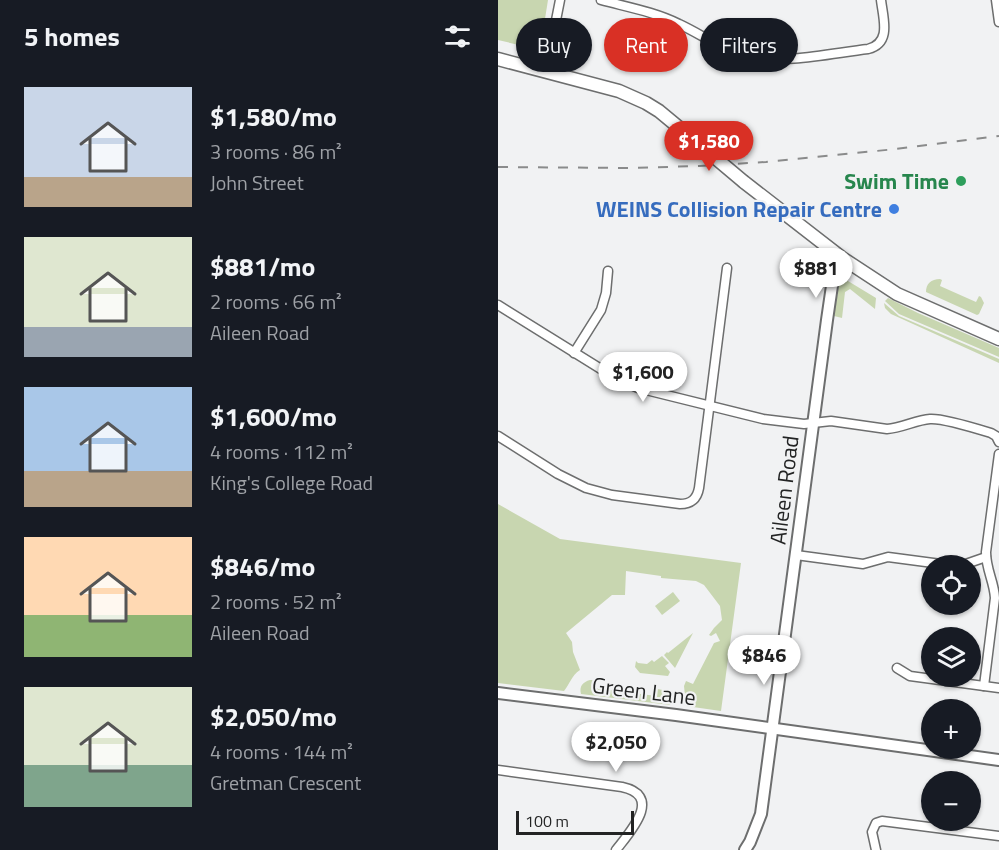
<!DOCTYPE html>
<html lang="en">
<head>
<meta charset="utf-8">
<style>
	body { margin:0; font-family:"Titillium Web",sans-serif; background:#20242c; color:#f1f3f6; height:100vh; display:flex; flex-direction:column; font-size:22px; white-space:nowrap }
	* { box-sizing:border-box; margin:0 }
	p { font-size:20px; color:#9ea1a6 }
	.icon { flex:none; width:33px; height:33px; fill:none; stroke:currentColor; stroke-width:2; stroke-linecap:round; stroke-linejoin:round }
	.map { position:relative; flex:1; overflow:hidden }
	.panel { display:flex; flex-direction:column; background:#171b24; width:498px }
	.panel>* { flex:none }
	.guide { position:absolute; left:18px; top:18px; width:393px; height:54px; display:flex; gap:12px }
	.controls { position:absolute; left:423px; top:555px; display:grid; gap:12px }
	.controls a { display:grid; place-items:center; width:60px; height:60px; border-radius:50%; background:#171b24; box-shadow:0 2px 4px #0004; font-size:30px }
	.scale { position:absolute; left:18px; bottom:15px; width:118px; box-sizing:border-box; padding-left:6px; border:3px solid #232424; border-top:0; font-size:16px; line-height:21px; white-space:nowrap; color:#232424; -webkit-text-stroke:4px #f1f2f3; paint-order:stroke }
	.price { position:absolute; translate:-50% -51px; padding:0 14px; border-radius:21px; background:#fff; color:#222; font-size:20px; line-height:39px; filter:drop-shadow(0 2px 3px #0008) }
	.price::after { content:''; position:absolute; left:50%; top:36px; width:18px; height:14px; margin-left:-9px; background:inherit; clip-path:polygon(0 0,100% 0,50% 100%) }
	.price.active { background:#d93025; color:#fff }
	ul { padding:0; list-style:none }
	li { display:flex; align-items:center; gap:18px; height:150px; padding:0 24px }
	li span { display:grid; place-items:center; flex:none; width:168px; height:120px; border-radius:0px; color:#555 }
	li>.icon { margin-inline-start:auto }
	span .icon { width:72px; height:72px; fill:#fffc; stroke-width:1 }
	li b { font-size:26px }
	h2 { display:flex; justify-content:space-between; align-items:center; height:72px; padding:0 24px; font-size:26px }
	.chip { padding:0 21px; border-radius:27px; background:#171b24; box-shadow:0 2px 4px #0004; font-size:21px; line-height:54px }
	.chip.active { background:#d93025; color:#fff }
	main { display:flex; flex:1; min-height:0 }
	.map>svg:first-child { display:block }
</style>
</head>
<body>
<main>
<section class="panel">
<h2>5 homes<svg class="icon" aria-label="filters" viewBox="0 0 24 24"><path d="M4 7h16M4 17h16"/><circle cx="9" cy="7" r="2"/><circle cx="15" cy="17" r="2"/></svg></h2>
<ul>
<li><span style="background:linear-gradient(#c9d6e8 75%,#b9a48a 0)"><svg class="icon" aria-label="home" viewBox="0 0 24 24"><path d="M3 11l9-7 9 7M6 9v11h12V9"/></svg></span><div><b>$1,580/mo</b><p>3 rooms · 86 m²</p><p>John Street</p></div></li>
<li><span style="background:linear-gradient(#dfe7d0 75%,#9aa5b1 0)"><svg class="icon" aria-label="home" viewBox="0 0 24 24"><path d="M3 11l9-7 9 7M6 9v11h12V9"/></svg></span><div><b>$881/mo</b><p>2 rooms · 66 m²</p><p>Aileen Road</p></div></li>
<li><span style="background:linear-gradient(#a9c7e8 70%,#b9a48a 0)"><svg class="icon" aria-label="home" viewBox="0 0 24 24"><path d="M3 11l9-7 9 7M6 9v11h12V9"/></svg></span><div><b>$1,600/mo</b><p>4 rooms · 112 m²</p><p>King's College Road</p></div></li>
<li><span style="background:linear-gradient(#ffd9b3 65%,#8fb573 0)"><svg class="icon" aria-label="home" viewBox="0 0 24 24"><path d="M3 11l9-7 9 7M6 9v11h12V9"/></svg></span><div><b>$846/mo</b><p>2 rooms · 52 m²</p><p>Aileen Road</p></div></li>
<li><span style="background:linear-gradient(#dfe7d0 65%,#7fa58c 0)"><svg class="icon" aria-label="home" viewBox="0 0 24 24"><path d="M3 11l9-7 9 7M6 9v11h12V9"/></svg></span><div><b>$2,050/mo</b><p>4 rooms · 144 m²</p><p>Gretman Crescent</p></div></li>
</ul>
</section>
<div class="map">
<svg width="501" height="850" viewBox="0 0 501 850">
	<rect width="100%" height="100%" fill="#f1f2f3"/>
	<g fill="#c8d6b0">
		<polygon points="0,0 50,0 42,50 0,40"/>
		<polygon points="345,278 378,298 377,309 352,289 347,292 344,318 336,316 341,284"/>
		<path d="M442,279l2,1 -2,6 36,16 3,-6 2,1 3,6 -5,11 -2,1 -51,-23c0,-8 5,-13 14,-13z"/>
		<polygon points="390,298 420,313 501,348 501,357 401,314 387,301"/>
		<polygon points="386,303 401,316 501,359 501,363 393,314 387,308"/>
		<path d="M0,504l62,35 181,24 -20,148 -35,-5 -2,-20 2,-5 7,3 21,-41 6,-2 -4,-8 -5,3 -2,-1 5,-7 8,-8 -2,-14 -16,-21 -8,-4 -35,-3v-2l-35,-5 -1,24h-13l-46,38 6,9 1,10 7,18c-9,6 -10,14 -16,21l-66,-8z"/>
		<polygon points="175,592 182,601 164,615 157,606"/>
		<polygon points="195,633 177,668 166,655 169,652 170,653"/>
		<polygon points="164,656 171,663 167,666 172,672 170,676 142,673 137,667 138,661 140,663 149,664 154,660 156,662"/>
		<path d="M92,680h6l-1,8 61,8 1,-7c9,1 13,2 16,11l-3,5 -89,-11c-2,-8 2,-12 9,-14z"/>
	</g>
	<g fill="none" stroke-linecap="round" stroke-linejoin="round">
		<g stroke="#6d6e6e" stroke-width="11">
			<g id="minor">
				<path d="M103,0c26,7 54,12 78,24 24,11 44,27 71,33 34,7 83,-4 118,-8 24,-6 15,-31 13,-49"/>
				<polyline points="498,0 501,22"/>
				<polyline points="48,71 62,0"/>
				<path d="M0,305l119,74 21,9 125,31 41,5 27,-3 56,8c15,-1 29,-9 43,-10 13,-1 48,10 61,14l5,3 3,6"/>
				<polyline points="76,353 103,310 108,293 110,271"/>
				<path d="M0,436l60,38 28,14 26,7 68,9c11,0 17,-5 19,-16l28,-220"/>
				<polyline points="298,555 365,564 390,557 458,566"/>
				<polyline points="462,566 488,557"/>
				<polyline points="399,668 412,676 501,688"/>
				<path d="M486,686l11,-88c-1,-17 -9,-28 -9,-46l13,-98"/>
				<path d="M0,770l124,17c42,9 7,46 -6,63"/>
				<polyline points="378,850 374,832 378,823 384,821 501,836"/>
			</g>
		</g>
		<g stroke="#6d6e6e" stroke-width="14">
			<g id="tertiary">
				<polyline points="0,693 178,715 501,760"/>
				<polyline points="247,850 252,842 263,814 329,320 336,272 344,258"/>
			</g>
		</g>
		<g stroke="#6d6e6e" stroke-width="15">
			<g id="secondary">
				<polyline points="0,59 121,91 148,103 161,111 196,140"/>
				<polyline points="246,182 344,258 399,294 501,339"/>
			</g>
		</g>
		<use href="#minor" stroke="#fff" stroke-width="8"/>
		<use href="#tertiary" stroke="#fff" stroke-width="10"/>
		<use href="#secondary" stroke="#fff" stroke-width="12"/>
		<polyline stroke="#8a8b8b" stroke-width="2" stroke-dasharray="10 10" stroke-linecap="butt" points="0,167 133,168 201,166 268,162 398,149 501,136"/>
		<g stroke="#6d6e6e" stroke-width="15" stroke-linecap="butt">
			<polyline id="secondary-bridge" points="196,140 246,182"/>
		</g>
		<use href="#secondary-bridge" stroke="#fff" stroke-width="12"/>
	</g>
	<circle fill="#2e9e5b" stroke="#f1f2f3" stroke-width="2" cx="463" cy="181" r="6"/>
	<circle fill="#3f7fe0" stroke="#f1f2f3" stroke-width="2" cx="396" cy="209" r="6"/>
	<g text-anchor="middle" dominant-baseline="central" stroke-width="4.5" stroke-linejoin="round" paint-order="stroke">
		<g font-size="22" font-weight="bold" fill="#27864d" stroke="#f1f2f3" text-anchor="end">
			<text x="451" y="181">Swim Time</text>
		</g>
		<g font-size="22" font-weight="bold" fill="#366cbe" stroke="#f1f2f3" text-anchor="end">
			<text x="384" y="209">WEINS Collision Repair Centre</text>
		</g>
		<g font-size="22" fill="#232424" stroke="#f1f2f3">
			<text transform="translate(286 490) rotate(-83)">Aileen Road</text>
			<text transform="translate(146 691) rotate(7)">Green Lane</text>
		</g>
	</g>
</svg>
<div class="controls">
<a><svg class="icon" aria-label="locate" viewBox="0 0 24 24"><circle cx="12" cy="12" r="6"/><path d="M12 2v4M12 18v4M2 12h4M18 12h4"/></svg></a>
<a><svg class="icon" aria-label="layers" viewBox="0 0 24 24"><path d="M12 4l9 5-9 5-9-5zM3 14l9 5 9-5"/></svg></a>
<a>+</a>
<a>−</a>
</div>
<div class="scale">100 m</div>
<b class="price active" style="left:211px;top:172px">$1,580</b>
<b class="price" style="left:318px;top:299px">$881</b>
<b class="price" style="left:145px;top:403px">$1,600</b>
<b class="price" style="left:266px;top:686px">$846</b>
<b class="price" style="left:118px;top:773px">$2,050</b>
<div class="guide">
<a class="chip">Buy</a>
<a class="chip active">Rent</a>
<a class="chip">Filters</a>
</div>
</div>
</main>
</body>
</html>
